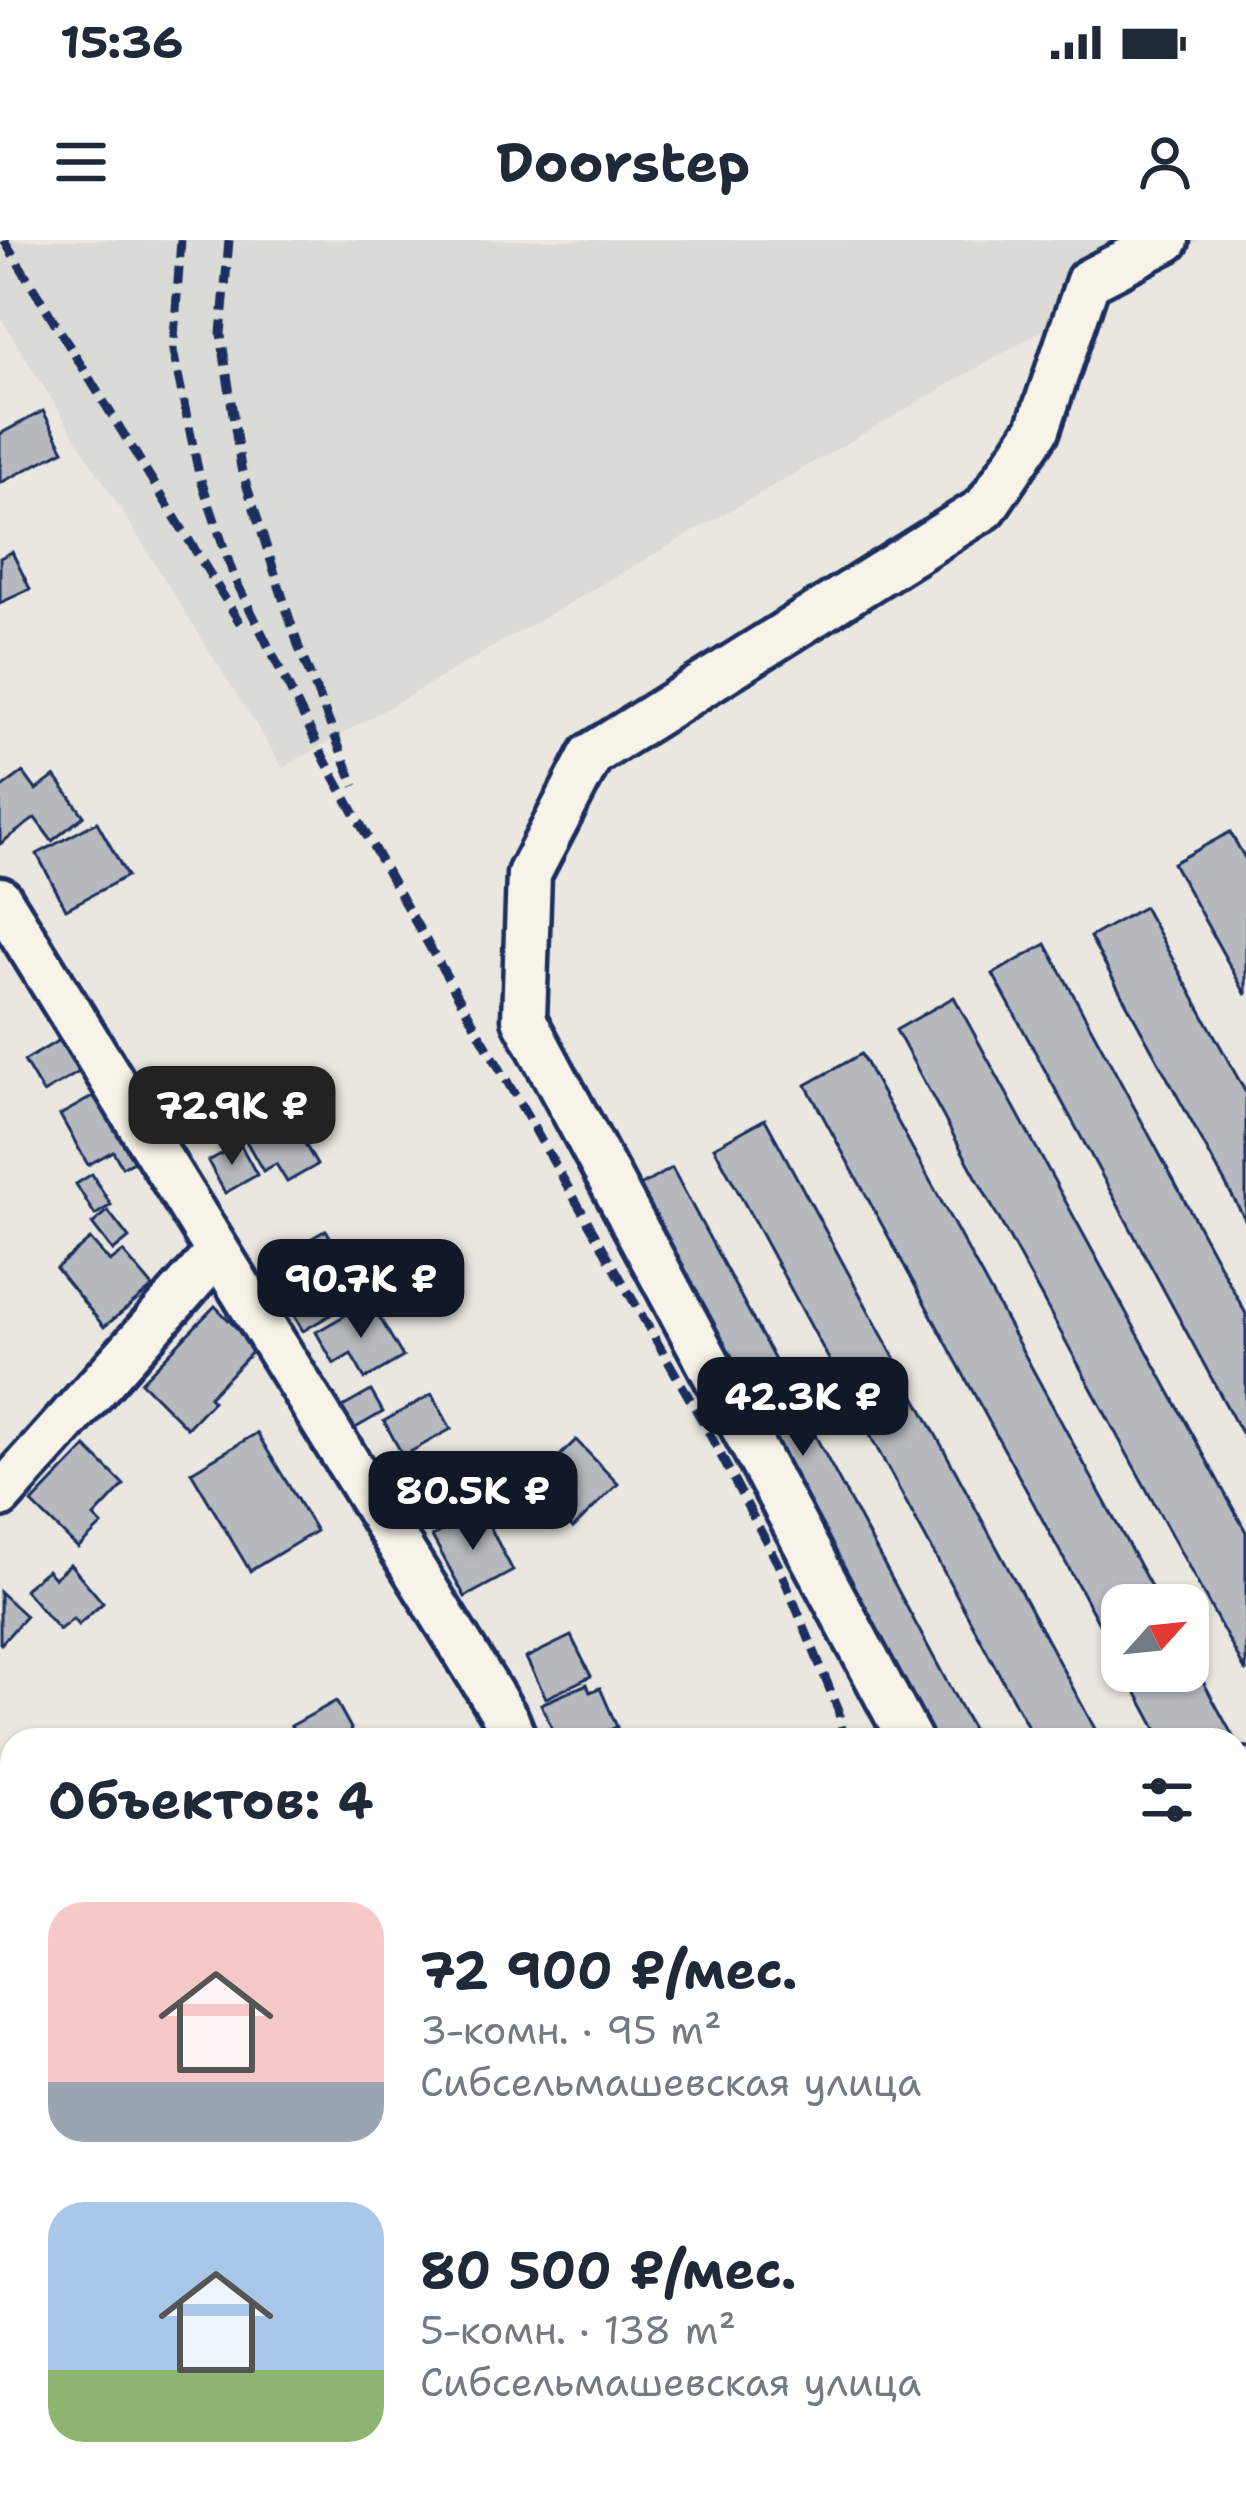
<!DOCTYPE html>
<html lang="ru">
<head>
<meta charset="utf-8">
<style>
	body { margin:0; font-family:"Shantell Sans",sans-serif; background:#f6f6f7; color:#1f2937; height:100vh; display:flex; flex-direction:column; font-size:45px; white-space:nowrap }
	* { box-sizing:border-box; margin:0 }
	p { font-size:39px; color:#747a83 }
	.icon { flex:none; width:66px; height:66px; fill:none; stroke:currentColor; stroke-width:2; stroke-linecap:round; stroke-linejoin:round }
	.map { position:relative; flex:1; overflow:hidden }
	.details { position:absolute; left:0px; top:1488px; width:1248px; height:771px; display:flex; flex-direction:column; background:#fff; border-radius:36px 36px 0 0; box-shadow:0 3px 9px #0004 }
	.details>* { flex:none }
	.needle { width:78px; rotate:63deg }
	.controls { position:absolute; left:1101px; top:1344px; display:grid; gap:24px }
	.controls a { display:grid; place-items:center; width:108px; height:108px; border-radius:24px; background:#fff; box-shadow:0 3px 9px #0004; font-size:60px }
	.price { position:absolute; translate:-50% -102px; padding:0 27px; border-radius:24px; background:#111827; color:#fff; font-size:39px; line-height:78px; filter:drop-shadow(0 3px 6px #0008) }
	.price::after { content:''; position:absolute; left:50%; top:72px; width:36px; height:27px; margin-left:-18px; background:inherit; clip-path:polygon(0 0,100% 0,50% 100%) }
	.price.on { background:#222; color:#fff }
	ul { padding:0; list-style:none }
	li { display:flex; align-items:center; gap:36px; height:300px; padding:0 48px }
	li span { display:grid; place-items:center; flex:none; width:336px; height:240px; border-radius:36px; color:#555 }
	li>.icon { margin-inline-start:auto }
	span .icon { width:144px; height:144px; fill:#fffc; stroke-width:1 }
	li b { font-size:51px }
	h2 { display:flex; justify-content:space-between; align-items:center; height:144px; padding:0 48px; font-size:51px }
	.status { display:flex; justify-content:space-between; align-items:center; height:84px; padding:0 60px; background:#fff; direction:ltr }
	.status svg { height:33px; fill:currentColor }
	header { display:flex; justify-content:space-between; align-items:center; height:156px; padding:0 48px; background:#fff; font-size:54px; font-weight:700 }
	.map>svg:first-child { display:block }
</style>
</head>
<body>
<div class="status"><b>15:36</b><svg viewBox="0 0 49 12"><path d="M0 12V9h3v3zM5 12V6h3v6zM10 12V3h3v9zM15 12V0h3v12zM26 1h20v11H26zM47 4h2v5h-2z"/></svg></div>
<header><svg class="icon" aria-label="menu" viewBox="0 0 24 24"><path d="M4 6h16M4 12h16M4 18h16"/></svg>Doorstep<svg class="icon" aria-label="person" viewBox="0 0 24 24"><circle cx="12" cy="8" r="4"/><path d="M4 21q1-7 8-7t8 7"/></svg></header>
<div class="map">
<svg width="1246" height="2258" viewBox="0 0 1246 2258">
	<rect width="100%" height="100%" fill="#eae7e0"/>
	<filter id="ink" filterUnits="userSpaceOnUse"><feTurbulence type="fractalNoise" baseFrequency=".00833" numOctaves="2"/><feDisplacementMap in="SourceGraphic" scale="24" xChannelSelector="R" yChannelSelector="G"/><feConvolveMatrix kernelMatrix="1 2 1 2 8 2 1 2 1" color-interpolation-filters="sRGB"/></filter>
	<g filter="url(#ink)">
		<g fill="#dadad6">
			<polygon points="0,0 1199,0 283,528 0,77"/>
			<polygon points="1246,1634 1246,2258 918,2258 918,2247 1236,2247 1236,1640"/>
		</g>
		<g fill="#b6babf" stroke="#1b2f5e" stroke-width="3">
			<polygon points="43,171 64,210 0,243 0,194"/>
			<polygon points="12,312 30,349 0,363 0,318"/>
			<polygon points="23,532 36,550 55,536 84,576 52,601 35,578 0,604 0,549"/>
			<polygon points="97,582 127,636 66,669 37,614"/>
			<polygon points="1230,592 1246,620 1246,755 1173,623"/>
			<polygon points="1144,667 1246,853 1246,981 1090,697"/>
			<polygon points="1046,704 1246,1074 1246,1202 993,734"/>
			<polygon points="954,757 1246,1292 1246,1432 896,790"/>
			<polygon points="66,796 86,828 43,853 24,821"/>
			<polygon points="861,814 1161,1365 1122,1365 1122,1426 806,845"/>
			<polygon points="99,853 137,919 122,927 113,911 88,925 60,875"/>
			<polygon points="285,869 317,925 287,942 276,924 263,931 242,894"/>
			<polygon points="765,879 1101,1500 1035,1500 714,907"/>
			<polygon points="240,904 257,935 225,953 208,921"/>
			<polygon points="672,928 978,1500 928,1500 633,950"/>
			<polygon points="92,934 111,965 95,975 76,944"/>
			<polygon points="108,971 129,998 113,1011 92,984"/>
			<polygon points="326,990 364,1055 303,1091 265,1025"/>
			<polygon points="90,999 110,1022 123,1012 153,1047 104,1087 56,1028"/>
			<polygon points="370,1061 403,1117 365,1139 351,1114 334,1124 316,1092"/>
			<polygon points="215,1066 256,1108 209,1157 213,1161 187,1188 141,1142"/>
			<polygon points="371,1151 383,1172 352,1190 339,1169"/>
			<polygon points="432,1154 451,1189 403,1216 384,1181"/>
			<polygon points="257,1193 316,1291 250,1331 191,1232"/>
			<polygon points="576,1200 618,1244 573,1288 531,1244"/>
			<polygon points="86,1207 124,1245 94,1277 102,1285 78,1308 32,1263"/>
			<polygon points="481,1270 513,1331 465,1357 432,1296"/>
			<polygon points="70,1324 103,1363 78,1385 73,1379 59,1390 24,1349 47,1330 54,1338"/>
			<polygon points="0,1352 26,1376 1,1404 0,1403"/>
			<polygon points="571,1396 591,1436 546,1458 526,1418"/>
			<polygon points="1188,1414 1235,1500 1162,1500 1125,1431 1188,1431"/>
			<polygon points="587,1444 590,1452 600,1448 617,1487 586,1500 557,1500 541,1464"/>
			<polygon points="336,1461 354,1494 344,1500 298,1500 291,1486"/>
			<polygon points="6,1583 12,1588 12,1625 2,1637 0,1590"/>
			<polygon points="1246,1801 1246,2258 1101,2258 1094,2247 1236,2247 1236,1807"/>
			<polygon points="6,1953 12,1961 12,2021 4,2026 0,2020 0,1957"/>
			<polygon points="330,2247 353,2247 363,2258 319,2258"/>
		</g>
		<g fill="none" stroke-linecap="round" stroke-linejoin="round">
			<g stroke="#1b2f5e" stroke-width="30">
				<polyline id="lane" points="1236,1526 1246,1520"/>
			</g>
			<g stroke="#1b2f5e" stroke-width="51">
				<g id="street">
					<polyline points="0,659 507,1480 515,1500"/>
					<polyline points="0,1256 217,1013"/>
					<polyline points="910,1500 524,779 529,634 591,515 985,268 1038,189 1088,41 1167,0"/>
					<polyline points="33,2258 48,2247"/>
					<polyline points="590,2258 592,2247"/>
					<polyline points="850,2258 855,2247"/>
				</g>
			</g>
			<use href="#lane" stroke="#f7f3e8" stroke-width="21"/>
			<use href="#street" stroke="#f7f3e8" stroke-width="42"/>
			<g stroke="#1b2f5e" stroke-width="9" stroke-dasharray="18 9" stroke-linecap="butt">
				<polyline points="4,0 240,383"/>
				<polyline points="181,0 173,111 199,234 234,337 326,522 401,657 706,1187 778,1324 838,1469 844,1500"/>
				<polyline points="229,0 221,94 241,228 299,408 355,546"/>
				<polyline points="765,2258 771,2247"/>
			</g>
		</g>
	</g>
</svg>
<div class="controls">
<a><svg class="needle" viewBox="-14 -14 28 28"><path d="M0-13l5 13h-10z" fill="#e53935"/><path d="M0 13l5-13h-10z" fill="#747a83"/></svg></a>
</div>
<b class="price on" style="left:232px;top:928px">72.9K ₽</b>
<b class="price" style="left:361px;top:1101px">90.7K ₽</b>
<b class="price" style="left:803px;top:1219px">42.3K ₽</b>
<b class="price" style="left:473px;top:1313px">80.5K ₽</b>
<section class="details">
<h2>Объектов: 4<svg class="icon" aria-label="filters" viewBox="0 0 24 24"><path d="M4 7h16M4 17h16"/><circle cx="9" cy="7" r="2"/><circle cx="15" cy="17" r="2"/></svg></h2>
<ul>
<li><span style="background:linear-gradient(#f6c9c9 75%,#9aa5b1 0)"><svg class="icon" aria-label="home" viewBox="0 0 24 24"><path d="M3 11l9-7 9 7M6 9v11h12V9"/></svg></span><div><b>72 900 ₽/мес.</b><p>3-комн. · 95 m²</p><p>Сибсельмашевская улица</p></div></li>
<li><span style="background:linear-gradient(#a9c7e8 70%,#8fb573 0)"><svg class="icon" aria-label="home" viewBox="0 0 24 24"><path d="M3 11l9-7 9 7M6 9v11h12V9"/></svg></span><div><b>80 500 ₽/мес.</b><p>5-комн. · 138 m²</p><p>Сибсельмашевская улица</p></div></li>
</ul>
</section>
</div>
</body>
</html>
